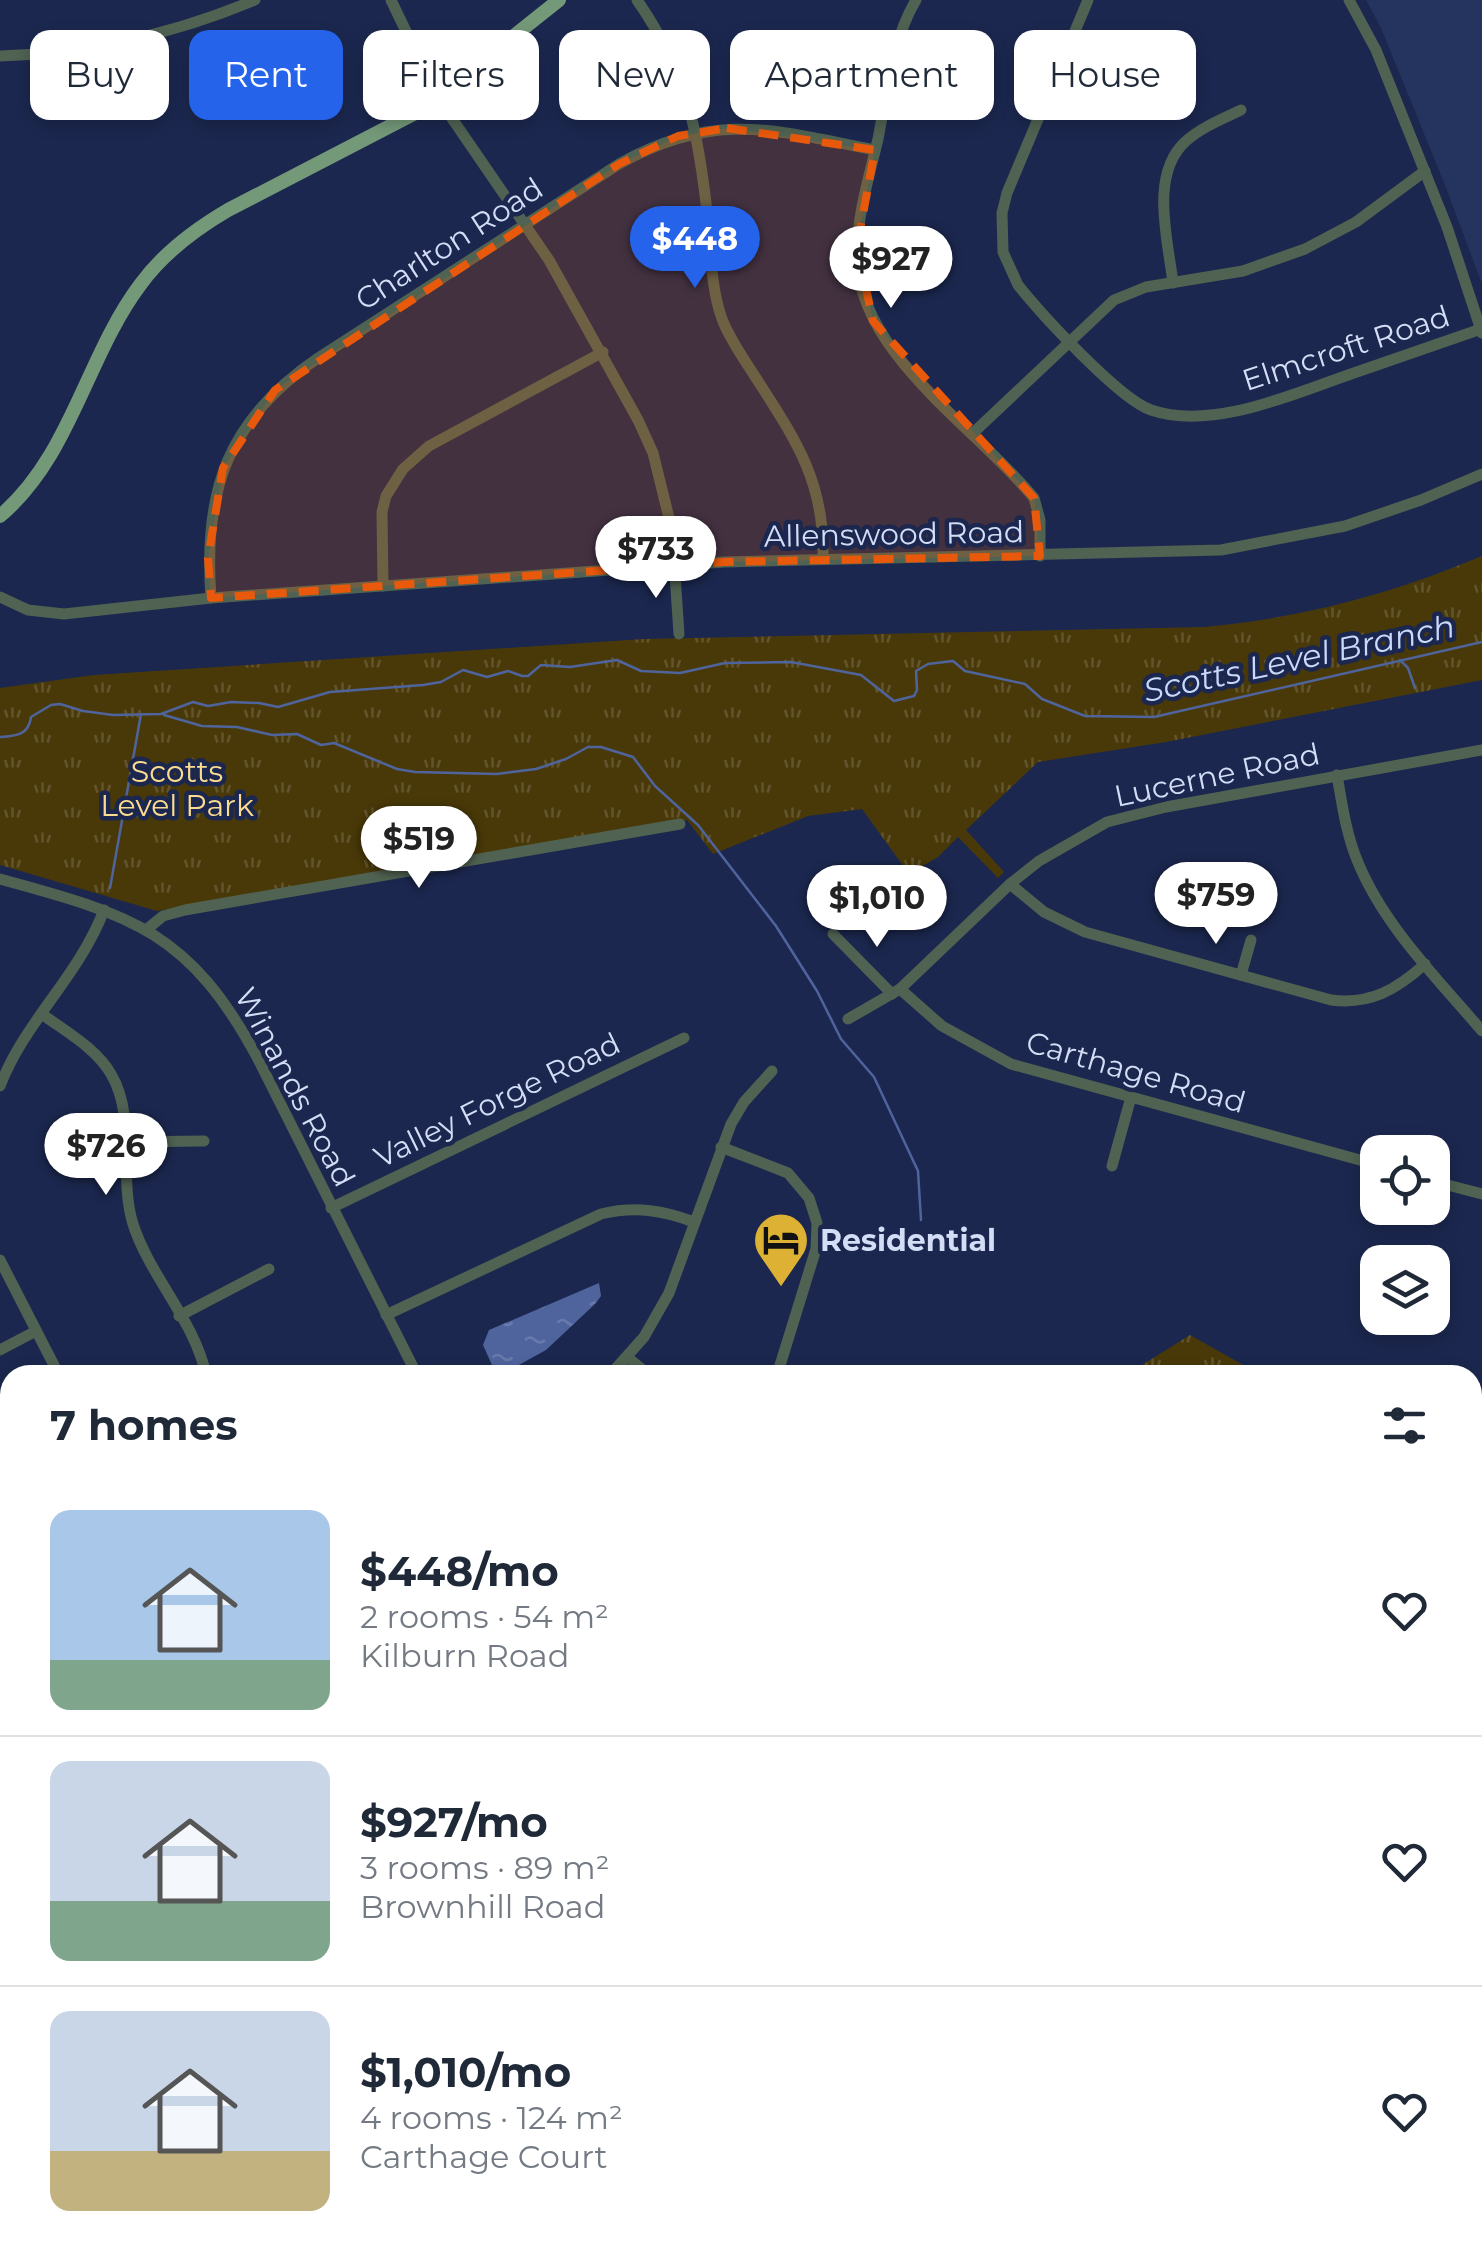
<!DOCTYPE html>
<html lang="en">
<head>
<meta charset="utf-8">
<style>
	body { margin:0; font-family:Montserrat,sans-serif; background:#f2f2f3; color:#1f2937; height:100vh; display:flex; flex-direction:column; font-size:38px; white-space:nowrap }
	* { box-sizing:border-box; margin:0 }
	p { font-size:32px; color:#747a83 }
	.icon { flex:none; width:55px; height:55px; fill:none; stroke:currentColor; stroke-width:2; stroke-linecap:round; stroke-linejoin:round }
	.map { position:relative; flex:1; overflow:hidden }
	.drawer { position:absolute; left:0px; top:1365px; width:1482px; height:892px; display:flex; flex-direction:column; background:#fff; border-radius:30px 30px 0 0; box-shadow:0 5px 15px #0003 }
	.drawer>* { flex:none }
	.hud { position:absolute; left:30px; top:30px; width:1422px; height:90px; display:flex; gap:20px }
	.controls { position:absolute; left:1360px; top:1135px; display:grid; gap:20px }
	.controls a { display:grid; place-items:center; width:90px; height:90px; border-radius:20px; background:#fff; box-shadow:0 5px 15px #0003; font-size:50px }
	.price { position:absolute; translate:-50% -85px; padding:0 22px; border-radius:35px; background:#fff; color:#222; font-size:32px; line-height:65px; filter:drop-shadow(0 2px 5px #0008) }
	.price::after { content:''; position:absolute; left:50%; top:60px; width:30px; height:22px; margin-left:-15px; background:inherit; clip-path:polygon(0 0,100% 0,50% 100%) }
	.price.active { background:#2563eb; color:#fff }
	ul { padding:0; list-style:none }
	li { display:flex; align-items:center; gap:30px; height:250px; padding:0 50px }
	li+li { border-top:2px solid #e0e1e3 }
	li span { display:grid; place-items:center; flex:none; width:280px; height:200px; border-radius:20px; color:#555 }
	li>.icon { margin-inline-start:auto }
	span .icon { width:120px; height:120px; fill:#fffc; stroke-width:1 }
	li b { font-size:42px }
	h2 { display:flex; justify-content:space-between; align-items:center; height:120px; padding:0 50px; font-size:42px }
	.chip { padding:0 35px; border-radius:20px; background:#fff; box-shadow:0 5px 15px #0003; font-size:35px; line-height:90px }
	.chip.active { background:#2563eb; color:#fff }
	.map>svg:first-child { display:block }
</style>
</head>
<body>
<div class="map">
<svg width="1482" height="2256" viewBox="0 0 1482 2256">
	<defs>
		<pattern id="grass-tufts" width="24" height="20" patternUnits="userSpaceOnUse" patternTransform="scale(2.5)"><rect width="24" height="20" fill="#493908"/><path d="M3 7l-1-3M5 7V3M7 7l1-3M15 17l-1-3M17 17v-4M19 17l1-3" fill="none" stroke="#62552d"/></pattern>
		<pattern id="forest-firs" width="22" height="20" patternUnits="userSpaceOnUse" patternTransform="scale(2.5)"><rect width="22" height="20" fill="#6f5602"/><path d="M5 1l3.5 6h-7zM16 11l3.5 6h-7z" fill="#836e28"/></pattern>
		<pattern id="water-ripples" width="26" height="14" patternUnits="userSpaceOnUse" patternTransform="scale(2.5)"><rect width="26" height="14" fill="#4f649d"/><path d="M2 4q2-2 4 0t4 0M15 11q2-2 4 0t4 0" fill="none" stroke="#677aab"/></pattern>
	</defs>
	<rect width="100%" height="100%" fill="#1b274e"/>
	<g fill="#25335f">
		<polygon points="1366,0 1482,0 1482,284 1445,185 1381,28"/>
		<polygon points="0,1421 10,1428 10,1693 0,1699"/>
	</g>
	<g fill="url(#grass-tufts)">
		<path d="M1482,556v124l-316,62 -128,20 -72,68 38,42 -6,6 -40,-41 -20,20 -29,17 -47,-65 -54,7 -95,38 -26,-34 -530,91 -157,-46v-177l94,-13 550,-36 560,-12c98,-9 188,-33 278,-71z"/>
		<polygon points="1190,1335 1261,1375 1126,1375"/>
		<polygon points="1473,1529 1482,1550 1482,1782 1473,1783"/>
		<polygon points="220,2248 299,2248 298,2256 212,2256"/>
		<polygon points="1121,2248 1174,2248 1174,2256 1122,2256"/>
		<polygon points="1196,2248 1410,2248 1413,2256 1197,2256"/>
	</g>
	<polygon fill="url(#forest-firs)" points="299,2248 1119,2248 1120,2256 299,2256"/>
	<polygon fill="url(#water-ripples)" points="599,1283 601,1296 595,1304 546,1350 508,1371 502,1372 492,1365 483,1345 489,1330"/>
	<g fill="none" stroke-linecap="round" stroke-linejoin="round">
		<g stroke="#4f649d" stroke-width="2.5">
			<polyline points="1400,660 1408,668 1415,688"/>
			<polyline points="164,715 202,726 237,727 272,735 297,734 321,745 334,743 397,769 415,772 497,774 536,769 566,759 588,747 601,747 633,757 655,786 698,825 776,926 817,991 841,1039 874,1077 918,1171 921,1220"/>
			<path d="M0,737c16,-1 29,-2 31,-20l20,-12 9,-1 23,7 30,4 48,-1 32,-12 15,4 23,-4 28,1 19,4 52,-15 93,-7 18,-3 22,-12 24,7 21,-6 14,5h6l13,-11 29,2 47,-7 24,11 39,2 45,-10 66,-1 70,13 33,26 20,-5 3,-6 -1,-19 12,-7 25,-3 12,10 60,13 17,15 43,17 69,1 328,-75"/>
			<polyline points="110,888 141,714"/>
			<polyline points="1068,2256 1108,2253 1119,2248"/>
		</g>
		<g stroke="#506252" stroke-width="11">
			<polyline points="391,0 438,98 549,260 638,420 653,453 672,530 679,634"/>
			<path d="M637,0c51,73 62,135 71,221 3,32 3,67 14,98 8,21 22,40 34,59 40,62 69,104 67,181"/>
			<path d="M916,0c-24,40 -29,93 -38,139 -9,38 -22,80 -21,120 3,96 120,169 177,239l6,22v36"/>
			<path d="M1088,0l-81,193 -5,20 1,39 15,33c23,29 101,114 133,125 61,21 142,-16 200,-36 43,-15 87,-30 130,-45"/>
			<polyline points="1349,0 1376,50 1447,227 1482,333"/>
			<path d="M0,56c90,-3 172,-21 255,-56"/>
			<path d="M1173,283c-5,-43 -24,-109 13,-142 16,-14 36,-22 55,-31"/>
			<polyline points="972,434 1114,300 1146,287 1243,271 1305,249 1356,222 1425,171"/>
			<polyline points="383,586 382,512 386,496 403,469 429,446 603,352"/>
			<polyline points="0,597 28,610 64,614 211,598 724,562 1221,550 1345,526 1421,500 1482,474"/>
			<path d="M211,598c-8,-107 16,-178 107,-240l301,-194c96,-54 155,-34 256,-14"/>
			<path d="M1337,775c5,29 9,58 20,85 26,65 80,118 125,171"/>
			<path d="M0,879c133,36 190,53 258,180l159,316"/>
			<path d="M1010,884l34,28 41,20 246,68c40,5 66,-11 94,-36"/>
			<polyline points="146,930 163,916 185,910 680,824"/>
			<polyline points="833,934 892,994"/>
			<polyline points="1241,975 1251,940"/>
			<polyline points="900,989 942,1026 1011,1064 1378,1165"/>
			<path d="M42,1014c24,18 54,34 69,60 26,44 7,102 22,150 17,53 62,97 73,151"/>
			<polyline points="848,1019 900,989 1010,884 1039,861 1107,822 1166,807 1482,750"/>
			<path d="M0,1086c25,-65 79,-110 104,-176"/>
			<polyline points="124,1142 204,1141"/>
			<polyline points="721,1147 788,1173 809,1198 817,1223 816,1249 777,1375"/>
			<polyline points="1112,1166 1131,1097"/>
			<polyline points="1432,1181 1482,1194"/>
			<polyline points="331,1208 684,1038"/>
			<polyline points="0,1260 59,1375"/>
			<path d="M386,1315l215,-101c34,-8 61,-4 93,8"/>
			<polyline points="179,1316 269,1269"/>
			<polyline points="0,1350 36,1331"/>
			<polyline points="627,1357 649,1375"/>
			<polyline points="610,1375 644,1337 669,1293 731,1124 744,1102 772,1071"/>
			<polyline points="0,1708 10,1703"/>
			<polyline points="1472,1805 1482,1804"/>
			<polyline points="0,1857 10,1851"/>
			<polyline points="1472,2009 1482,2009"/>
			<polyline points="1004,2248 1006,2256"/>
			<polyline points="1184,2248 1184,2256"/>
			<polyline points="1421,2248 1424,2256"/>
			<polyline points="59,2256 80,2248"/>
		</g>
		<path stroke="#749979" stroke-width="14" d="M0,516c71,-60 86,-159 140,-231 23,-32 54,-55 88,-75l193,-100 138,-110"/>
	</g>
	<path fill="#e8590c" fill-opacity="0.2" stroke="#e8590c" stroke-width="8" stroke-dasharray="20 12" stroke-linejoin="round" d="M727,128l148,22 -18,96 16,75 161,177 6,58 -316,6 -513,36 -3,-40 15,-90 52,-78 344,-226 59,-28z"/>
	<defs>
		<g id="hotel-pin" transform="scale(2.875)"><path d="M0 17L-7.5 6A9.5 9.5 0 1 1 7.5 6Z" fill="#ddb133" stroke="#1b274e"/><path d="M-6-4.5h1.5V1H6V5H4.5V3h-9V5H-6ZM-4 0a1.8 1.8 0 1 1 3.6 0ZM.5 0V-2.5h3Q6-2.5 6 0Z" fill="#111"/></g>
	</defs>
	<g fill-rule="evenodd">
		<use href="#hotel-pin" x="781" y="1240"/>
	</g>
	<g text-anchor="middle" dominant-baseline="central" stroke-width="9" stroke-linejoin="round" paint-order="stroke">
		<g font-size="30" fill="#d3ddf6" stroke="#1b274e">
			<text transform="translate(449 244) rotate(-33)">Charlton Road</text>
			<text transform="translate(1346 348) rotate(-18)">Elmcroft Road</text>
			<text transform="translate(894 534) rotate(-1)">Allenswood Road</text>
			<text transform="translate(1217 775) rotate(-12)">Lucerne Road</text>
			<text transform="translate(1136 1072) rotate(16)">Carthage Road</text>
			<text transform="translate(295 1087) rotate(62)">Winands Road</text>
			<text transform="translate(497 1100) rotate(-26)">Valley Forge Road</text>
		</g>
		<g font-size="30" fill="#fadb90" stroke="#1b274e">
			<text x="177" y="771">Scotts<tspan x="177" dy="34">Level Park</tspan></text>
		</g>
		<g font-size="30" font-weight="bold" fill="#d3ddf6" stroke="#1b274e" text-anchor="start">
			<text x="820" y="1240">Residential</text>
		</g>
		<g font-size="32" font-style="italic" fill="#cad8fa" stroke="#1b274e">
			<text transform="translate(1299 658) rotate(-12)">Scotts Level Branch</text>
		</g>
	</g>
</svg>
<div class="controls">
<a><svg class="icon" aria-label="locate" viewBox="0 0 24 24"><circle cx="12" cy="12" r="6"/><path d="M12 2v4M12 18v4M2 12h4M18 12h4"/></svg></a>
<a><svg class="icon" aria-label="layers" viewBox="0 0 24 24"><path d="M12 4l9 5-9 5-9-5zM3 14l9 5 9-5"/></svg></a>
</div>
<b class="price active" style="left:695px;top:291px">$448</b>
<b class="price" style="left:891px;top:311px">$927</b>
<b class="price" style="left:656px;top:601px">$733</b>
<b class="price" style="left:419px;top:891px">$519</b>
<b class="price" style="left:1216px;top:947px">$759</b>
<b class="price" style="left:877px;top:950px">$1,010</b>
<b class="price" style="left:106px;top:1198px">$726</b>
<div class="hud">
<a class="chip">Buy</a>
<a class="chip active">Rent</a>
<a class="chip">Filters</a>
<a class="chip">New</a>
<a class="chip">Apartment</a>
<a class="chip">House</a>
</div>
<section class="drawer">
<h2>7 homes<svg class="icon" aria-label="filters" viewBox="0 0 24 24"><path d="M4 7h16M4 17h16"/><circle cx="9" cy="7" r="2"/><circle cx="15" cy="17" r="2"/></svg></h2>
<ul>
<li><span style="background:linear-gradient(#a9c7e8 75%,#7fa58c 0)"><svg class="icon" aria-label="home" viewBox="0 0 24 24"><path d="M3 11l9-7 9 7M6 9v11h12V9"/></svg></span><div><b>$448/mo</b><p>2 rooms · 54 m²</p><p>Kilburn Road</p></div><svg class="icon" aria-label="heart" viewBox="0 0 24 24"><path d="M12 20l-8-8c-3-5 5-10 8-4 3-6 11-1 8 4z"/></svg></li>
<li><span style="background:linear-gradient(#c9d6e8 70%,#7fa58c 0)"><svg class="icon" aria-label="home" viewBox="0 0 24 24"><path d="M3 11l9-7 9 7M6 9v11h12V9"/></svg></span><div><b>$927/mo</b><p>3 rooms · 89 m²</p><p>Brownhill Road</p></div><svg class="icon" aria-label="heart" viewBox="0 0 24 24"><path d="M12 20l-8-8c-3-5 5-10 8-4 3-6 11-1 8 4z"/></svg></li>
<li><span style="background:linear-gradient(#c9d6e8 70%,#c2b280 0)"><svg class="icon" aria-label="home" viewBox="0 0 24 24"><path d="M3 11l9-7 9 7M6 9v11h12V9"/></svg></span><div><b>$1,010/mo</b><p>4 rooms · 124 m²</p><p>Carthage Court</p></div><svg class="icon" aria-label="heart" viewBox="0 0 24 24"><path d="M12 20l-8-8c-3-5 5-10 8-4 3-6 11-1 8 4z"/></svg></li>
</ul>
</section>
</div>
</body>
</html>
